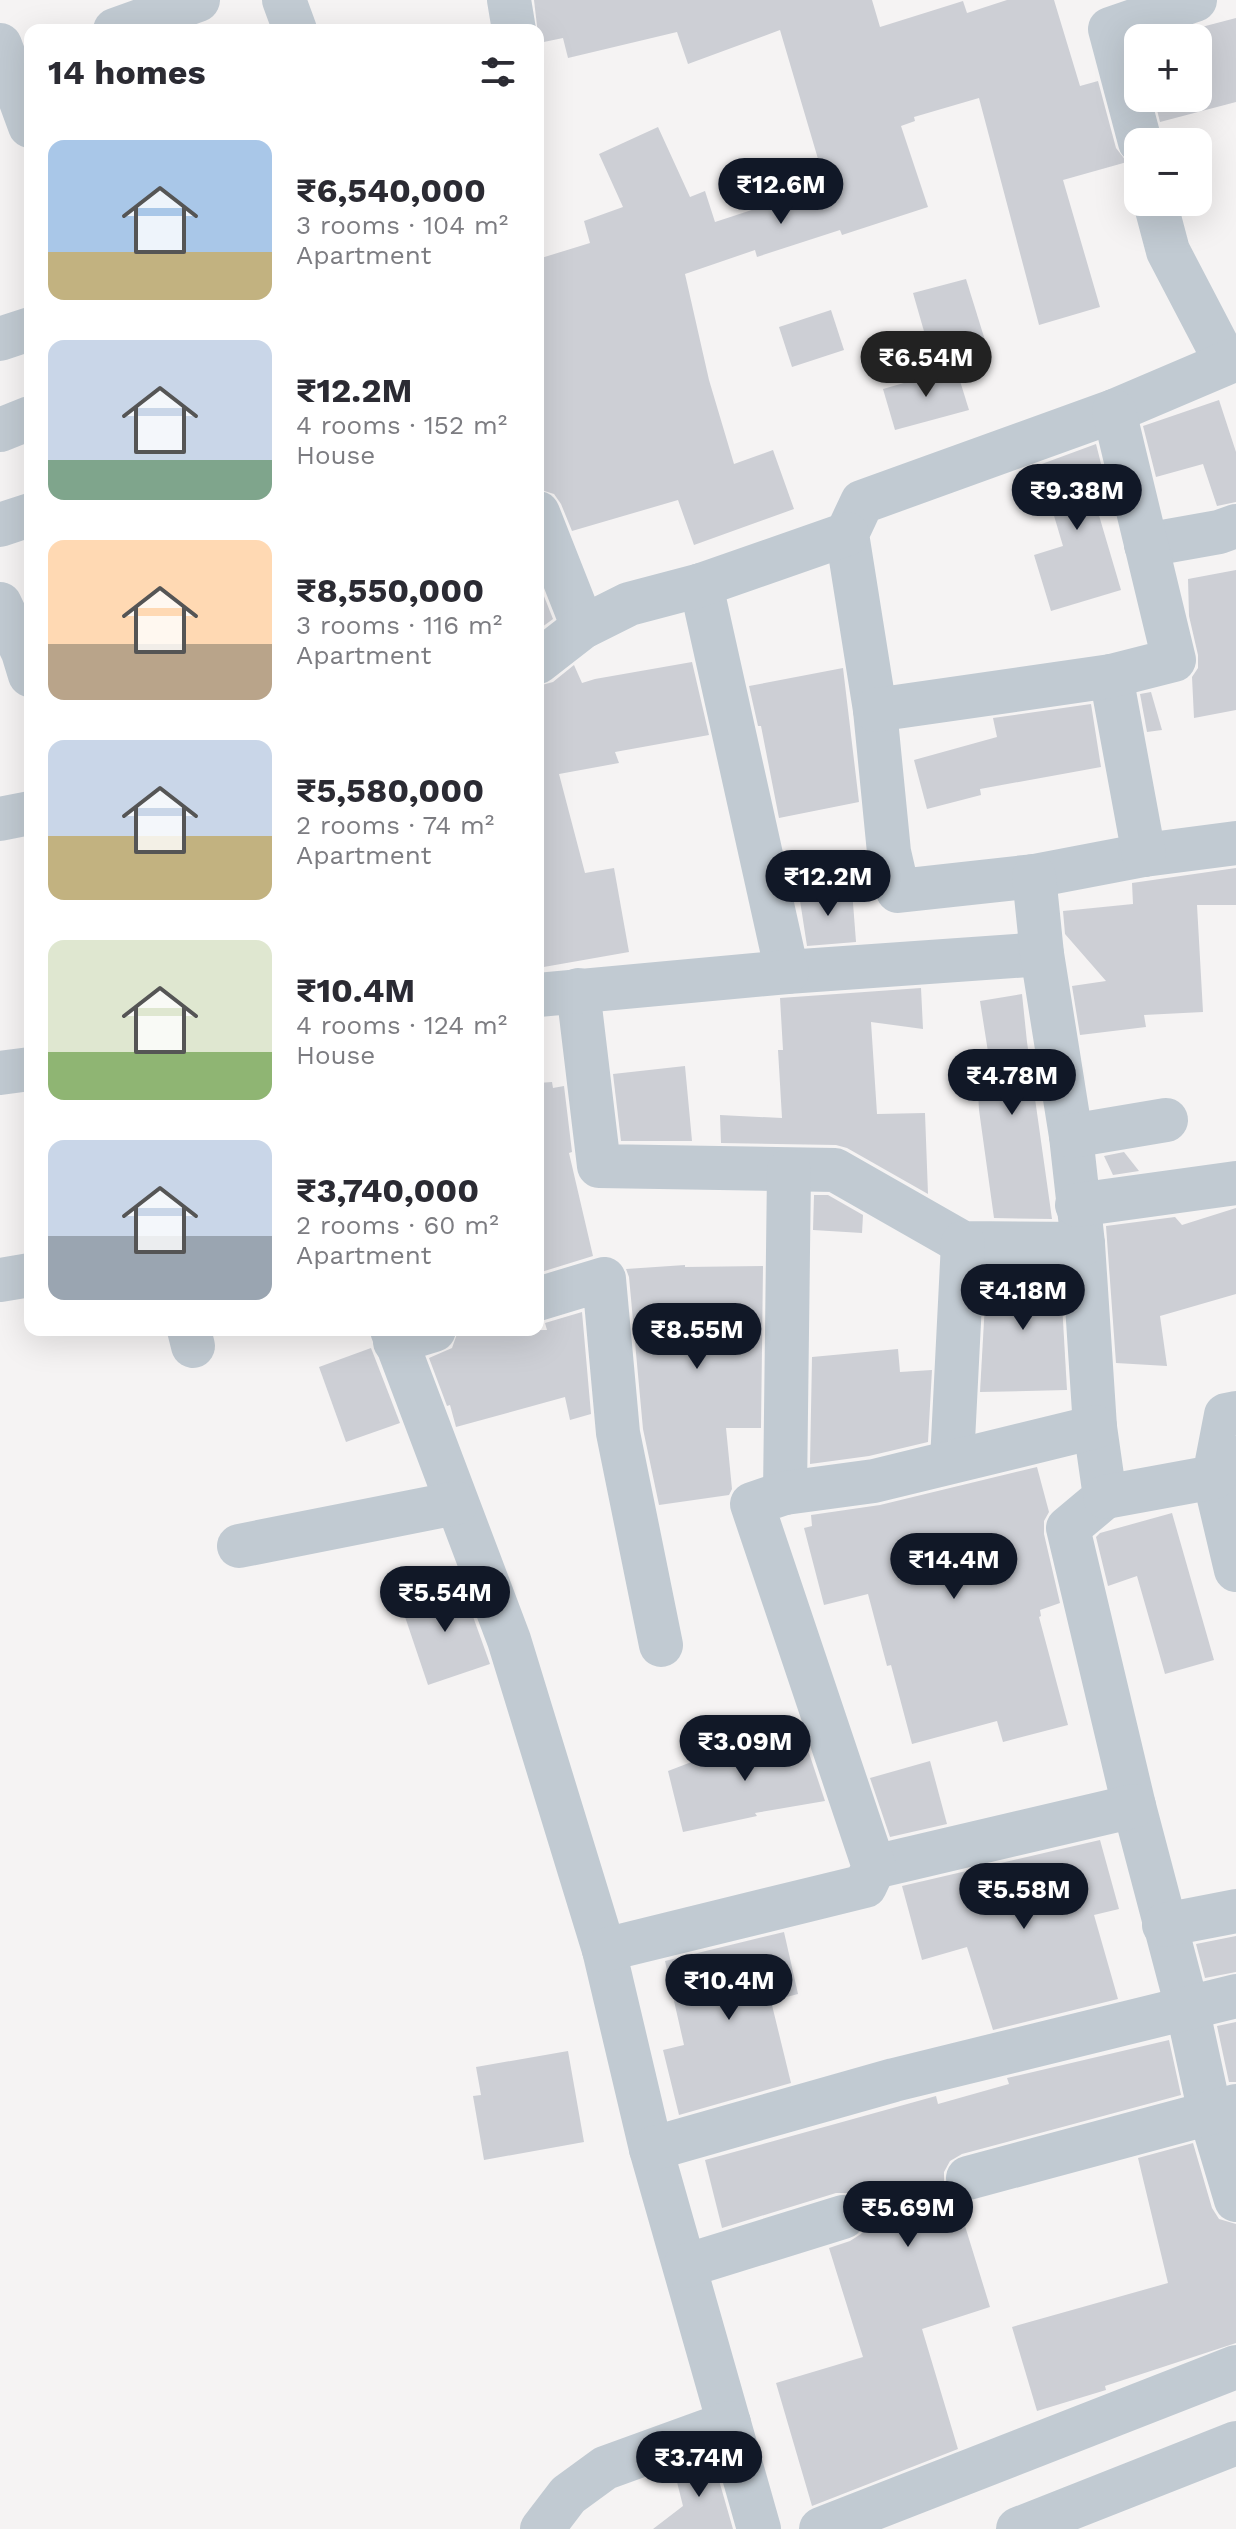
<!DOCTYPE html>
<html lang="en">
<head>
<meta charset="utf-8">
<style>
	body { margin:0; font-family:"Work Sans",sans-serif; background:#f7f7f7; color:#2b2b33; height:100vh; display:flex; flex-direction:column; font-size:30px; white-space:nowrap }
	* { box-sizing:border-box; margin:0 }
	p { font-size:26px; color:#7c7c81 }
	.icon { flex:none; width:44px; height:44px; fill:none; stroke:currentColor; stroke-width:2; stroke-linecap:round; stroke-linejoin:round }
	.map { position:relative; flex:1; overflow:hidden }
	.panel { position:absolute; left:24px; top:24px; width:520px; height:1312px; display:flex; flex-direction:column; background:#fff; border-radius:16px; box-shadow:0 8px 32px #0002 }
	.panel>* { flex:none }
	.controls { position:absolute; left:1124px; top:24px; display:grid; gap:16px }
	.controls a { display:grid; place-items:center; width:88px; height:88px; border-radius:16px; background:#fff; box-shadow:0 8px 32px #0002; font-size:40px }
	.price { position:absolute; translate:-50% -68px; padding:0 18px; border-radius:28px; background:#111827; color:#fff; font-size:26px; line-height:52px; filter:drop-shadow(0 2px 4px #0008) }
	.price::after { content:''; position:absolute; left:50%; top:48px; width:24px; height:18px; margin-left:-12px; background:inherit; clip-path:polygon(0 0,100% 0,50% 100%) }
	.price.selected { background:#222; color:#fff }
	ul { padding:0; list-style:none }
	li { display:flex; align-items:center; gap:24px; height:200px; padding:0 24px }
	li span { display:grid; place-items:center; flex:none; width:224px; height:160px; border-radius:16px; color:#555 }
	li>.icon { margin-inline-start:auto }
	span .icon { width:96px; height:96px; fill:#fffc; stroke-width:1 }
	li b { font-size:34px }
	h2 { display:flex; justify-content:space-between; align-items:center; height:96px; padding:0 24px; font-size:34px }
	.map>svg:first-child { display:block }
</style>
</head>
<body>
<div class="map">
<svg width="1236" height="2529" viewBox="0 0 1236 2529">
	<rect width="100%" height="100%" fill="#f5f3f3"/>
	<g fill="#cdcfd5">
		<polygon points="534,0 872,0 880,27 963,1 967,13 1007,0 1054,0 1080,86 1098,81 1116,148 1127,162 1063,180 1100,307 1039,325 979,98 914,117 915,121 901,126 928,207 842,235 840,230 757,257 755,250 685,274 709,380 734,464 773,450 794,509 694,545 678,500 572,531 561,504 554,494 538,489 538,259 590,243 584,221 623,207 599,154 658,127 690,197 705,191 715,222 826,186 780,30 688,64 677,32 568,58 563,38 539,43"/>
		<polygon points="1236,18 1236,102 1160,122 1154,98 1198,98 1198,38 1161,38 1193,27 1194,29"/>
		<polygon points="966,279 988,350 934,366 913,293"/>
		<polygon points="831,310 844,350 792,367 779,327"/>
		<polygon points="956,368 969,410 895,430 883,389"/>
		<polygon points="1219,400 1236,452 1236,502 1217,506 1203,464 1156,477 1143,426"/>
		<polygon points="1096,444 1108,491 1093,495 1121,590 1051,611 1034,555 1063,546 1039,465"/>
		<polygon points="1236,570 1236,710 1194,718 1192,677 1198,668 1198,655 1189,616 1188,579"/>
		<polygon points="538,581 553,619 538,630"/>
		<polygon points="692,662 709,735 615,752 619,763 559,774 585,873 614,868 629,952 538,968 538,686 553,682 574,665 582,683 595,679"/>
		<polygon points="843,668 859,802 779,818 761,726 758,726 749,686"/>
		<polygon points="1151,692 1162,730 1147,732 1140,694"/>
		<polygon points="1091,704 1101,767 980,789 981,795 927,809 914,760 997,737 993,718"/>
		<polygon points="1236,868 1236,905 1197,905 1203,1012 1144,1015 1146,1027 1080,1035 1072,986 1106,981 1065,934 1063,911 1133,904 1132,883"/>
		<polygon points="852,890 856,942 807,946 799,894"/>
		<polygon points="921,988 923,1029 871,1022 877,1114 925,1113 928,1194 847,1148 836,1145 721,1143 720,1115 782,1118 778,1050 783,1050 780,998"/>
		<polygon points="1022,994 1027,1042 1052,1219 994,1218 979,1110 978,1092 994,1090 980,1001"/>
		<polygon points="685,1066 692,1141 621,1141 613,1074"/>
		<polygon points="552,1082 553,1088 564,1086 572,1152 569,1153 593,1256 538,1273 538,1083"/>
		<polygon points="1124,1152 1139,1171 1113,1175 1104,1156"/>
		<polygon points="814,1195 828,1195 863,1215 862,1233 813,1230"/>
		<polygon points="1236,1208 1236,1294 1160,1316 1167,1366 1116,1363 1106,1226 1175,1217 1182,1225"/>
		<polygon points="685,1265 685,1267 763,1266 761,1428 726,1428 732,1489 729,1495 659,1505 643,1429 629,1277 626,1269"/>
		<polygon points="987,1268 1060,1269 1067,1390 980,1392"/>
		<polygon points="582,1312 591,1414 570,1420 565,1397 456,1427 450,1405 447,1406 429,1358 452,1348 458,1331 547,1330 545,1323"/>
		<polygon points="371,1348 400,1423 346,1442 319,1367"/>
		<polygon points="898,1349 900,1372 932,1370 928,1442 869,1456 810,1464 812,1357"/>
		<polygon points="1037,1467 1049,1512 1044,1521 1044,1534 1060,1603 1040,1610 1041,1616 1039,1617 1068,1725 1003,1742 997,1721 912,1744 891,1665 887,1666 868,1594 824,1605 804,1528 812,1526 811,1515 880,1505"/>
		<polygon points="1172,1513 1214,1660 1165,1674 1137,1576 1108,1586 1096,1537 1100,1533"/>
		<polygon points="461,1583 490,1664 428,1685 400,1602"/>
		<polygon points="802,1732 825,1801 755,1813 757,1816 683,1832 668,1771 736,1745 737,1750"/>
		<polygon points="930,1761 947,1824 890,1837 870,1778"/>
		<polygon points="1100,1840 1119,1909 1094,1915 1118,1999 993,2030 967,1947 922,1960 902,1886"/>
		<polygon points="784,1932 798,1994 771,2001 791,2083 679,2115 663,2050 684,2045 665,1961"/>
		<polygon points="1236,1936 1236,1972 1205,1978 1196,1944"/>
		<polygon points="1236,2022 1236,2082 1229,2082 1217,2026"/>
		<polygon points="1169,2040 1181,2095 962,2154 950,2161 944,2172 944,2185 950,2195 957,2200 990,2307 922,2329 958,2449 812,2506 776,2383 863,2357 829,2248 850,2241 861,2234 867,2223 867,2209 859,2198 849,2193 836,2193 722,2228 705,2160 936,2096 938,2104 1009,2084 1007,2078"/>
		<polygon points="568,2051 584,2142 484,2160 473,2096 481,2095 476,2067"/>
		<polygon points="1193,2143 1212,2208 1219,2219 1236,2224 1236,2343 1105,2386 1106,2390 1037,2411 1012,2327 1168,2283 1138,2158"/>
		<polygon points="712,2456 733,2529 653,2529 683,2506 674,2470"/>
	</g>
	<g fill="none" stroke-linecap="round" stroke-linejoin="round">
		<g stroke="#c1cad2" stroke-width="44">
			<polyline points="284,0 295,30"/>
			<polyline points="509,0 514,30"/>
			<polyline points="115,30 198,0"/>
			<polyline points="0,45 30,126"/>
			<polyline points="1140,142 1110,29 1195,0"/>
			<polyline points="1155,202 1168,251 1226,362"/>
			<polyline points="0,339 30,329"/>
			<polyline points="1236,359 1114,411 862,502 847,534 875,710 889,852 898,891 1034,876 1144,855 1236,843"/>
			<polyline points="0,430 30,418"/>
			<polyline points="538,513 583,627"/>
			<polyline points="0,525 30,515"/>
			<polyline points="1146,545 1219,532 1236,526"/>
			<polyline points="701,585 787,972 1042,954"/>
			<polyline points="0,604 23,652 30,675"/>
			<polyline points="538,662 583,627 629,604 701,585 847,534"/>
			<polyline points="1111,676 1144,855"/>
			<polyline points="875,710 1111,676 1174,660 1114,411"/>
			<polyline points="0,819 30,813"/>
			<polyline points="1034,876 1042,954 1071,1136 1083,1244 1095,1427 1105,1497 1068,1528 1134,1806 1187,2007 1210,2113 1236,2200"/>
			<polyline points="578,990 599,1166 835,1170 963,1243 1083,1244"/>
			<polyline points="538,995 787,972"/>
			<polyline points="0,1073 30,1069"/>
			<polyline points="1071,1136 1166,1120"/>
			<polyline points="1077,1205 1236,1183"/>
			<polyline points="0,1280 30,1275"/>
			<polyline points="538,1299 604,1279 618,1433 661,1645"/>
			<polyline points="189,1330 193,1346"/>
			<polyline points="392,1330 509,1640 604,1950 651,2149 759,2529"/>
			<polyline points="395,1342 434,1330"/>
			<polyline points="952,1461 963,1243"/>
			<polyline points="1214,1477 1236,1570"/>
			<polyline points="785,1493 789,1171"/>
			<polyline points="1105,1497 1214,1477 1226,1415 1236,1413"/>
			<polyline points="239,1546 456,1503"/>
			<polyline points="874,1867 1134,1806"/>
			<polyline points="1164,1925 1236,1911"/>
			<polyline points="604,1950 865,1886 874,1867 752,1504 785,1493 874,1481 1095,1427"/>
			<polyline points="651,2149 894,2080 1236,1996"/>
			<polyline points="968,2178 1236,2106"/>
			<polyline points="685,2266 843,2217"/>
			<polyline points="542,2529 568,2495 605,2468 729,2423"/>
			<polyline points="821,2529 1236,2367"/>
			<polyline points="1018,2529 1236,2443"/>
		</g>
	</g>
</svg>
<div class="controls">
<a>+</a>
<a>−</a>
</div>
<b class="price" style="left:781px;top:226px">₹12.6M</b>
<b class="price selected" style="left:926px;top:399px">₹6.54M</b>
<b class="price" style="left:1077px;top:532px">₹9.38M</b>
<b class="price" style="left:828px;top:918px">₹12.2M</b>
<b class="price" style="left:1012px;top:1117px">₹4.78M</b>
<b class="price" style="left:1023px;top:1332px">₹4.18M</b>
<b class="price" style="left:697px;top:1371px">₹8.55M</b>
<b class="price" style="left:954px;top:1601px">₹14.4M</b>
<b class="price" style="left:445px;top:1634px">₹5.54M</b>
<b class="price" style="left:745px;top:1783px">₹3.09M</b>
<b class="price" style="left:1024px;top:1931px">₹5.58M</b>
<b class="price" style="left:729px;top:2022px">₹10.4M</b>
<b class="price" style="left:908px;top:2249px">₹5.69M</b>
<b class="price" style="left:699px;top:2499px">₹3.74M</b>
<section class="panel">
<h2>14 homes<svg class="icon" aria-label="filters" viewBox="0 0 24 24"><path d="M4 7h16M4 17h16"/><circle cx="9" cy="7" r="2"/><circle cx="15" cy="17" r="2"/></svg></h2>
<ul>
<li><span style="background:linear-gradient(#a9c7e8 70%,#c2b280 0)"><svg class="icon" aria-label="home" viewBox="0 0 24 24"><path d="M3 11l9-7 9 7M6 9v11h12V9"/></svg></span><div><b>₹6,540,000</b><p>3 rooms · 104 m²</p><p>Apartment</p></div></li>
<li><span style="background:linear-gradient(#c9d6e8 75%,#7fa58c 0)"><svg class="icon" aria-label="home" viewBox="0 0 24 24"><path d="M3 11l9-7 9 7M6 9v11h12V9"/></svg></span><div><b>₹12.2M</b><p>4 rooms · 152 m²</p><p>House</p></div></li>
<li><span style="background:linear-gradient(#ffd9b3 65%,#b9a48a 0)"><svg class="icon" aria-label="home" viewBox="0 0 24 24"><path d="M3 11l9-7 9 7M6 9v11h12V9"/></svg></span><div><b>₹8,550,000</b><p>3 rooms · 116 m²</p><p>Apartment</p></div></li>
<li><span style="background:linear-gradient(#c9d6e8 60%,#c2b280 0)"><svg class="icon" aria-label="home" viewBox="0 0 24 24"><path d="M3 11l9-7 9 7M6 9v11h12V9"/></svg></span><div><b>₹5,580,000</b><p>2 rooms · 74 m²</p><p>Apartment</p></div></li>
<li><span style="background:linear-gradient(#dfe7d0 70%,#8fb573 0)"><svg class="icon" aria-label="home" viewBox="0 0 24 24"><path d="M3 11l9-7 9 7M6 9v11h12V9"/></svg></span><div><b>₹10.4M</b><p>4 rooms · 124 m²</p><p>House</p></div></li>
<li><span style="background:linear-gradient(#c9d6e8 60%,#9aa5b1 0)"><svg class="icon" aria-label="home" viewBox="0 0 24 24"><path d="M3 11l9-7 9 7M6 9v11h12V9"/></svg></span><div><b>₹3,740,000</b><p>2 rooms · 60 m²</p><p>Apartment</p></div></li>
</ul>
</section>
</div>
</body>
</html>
